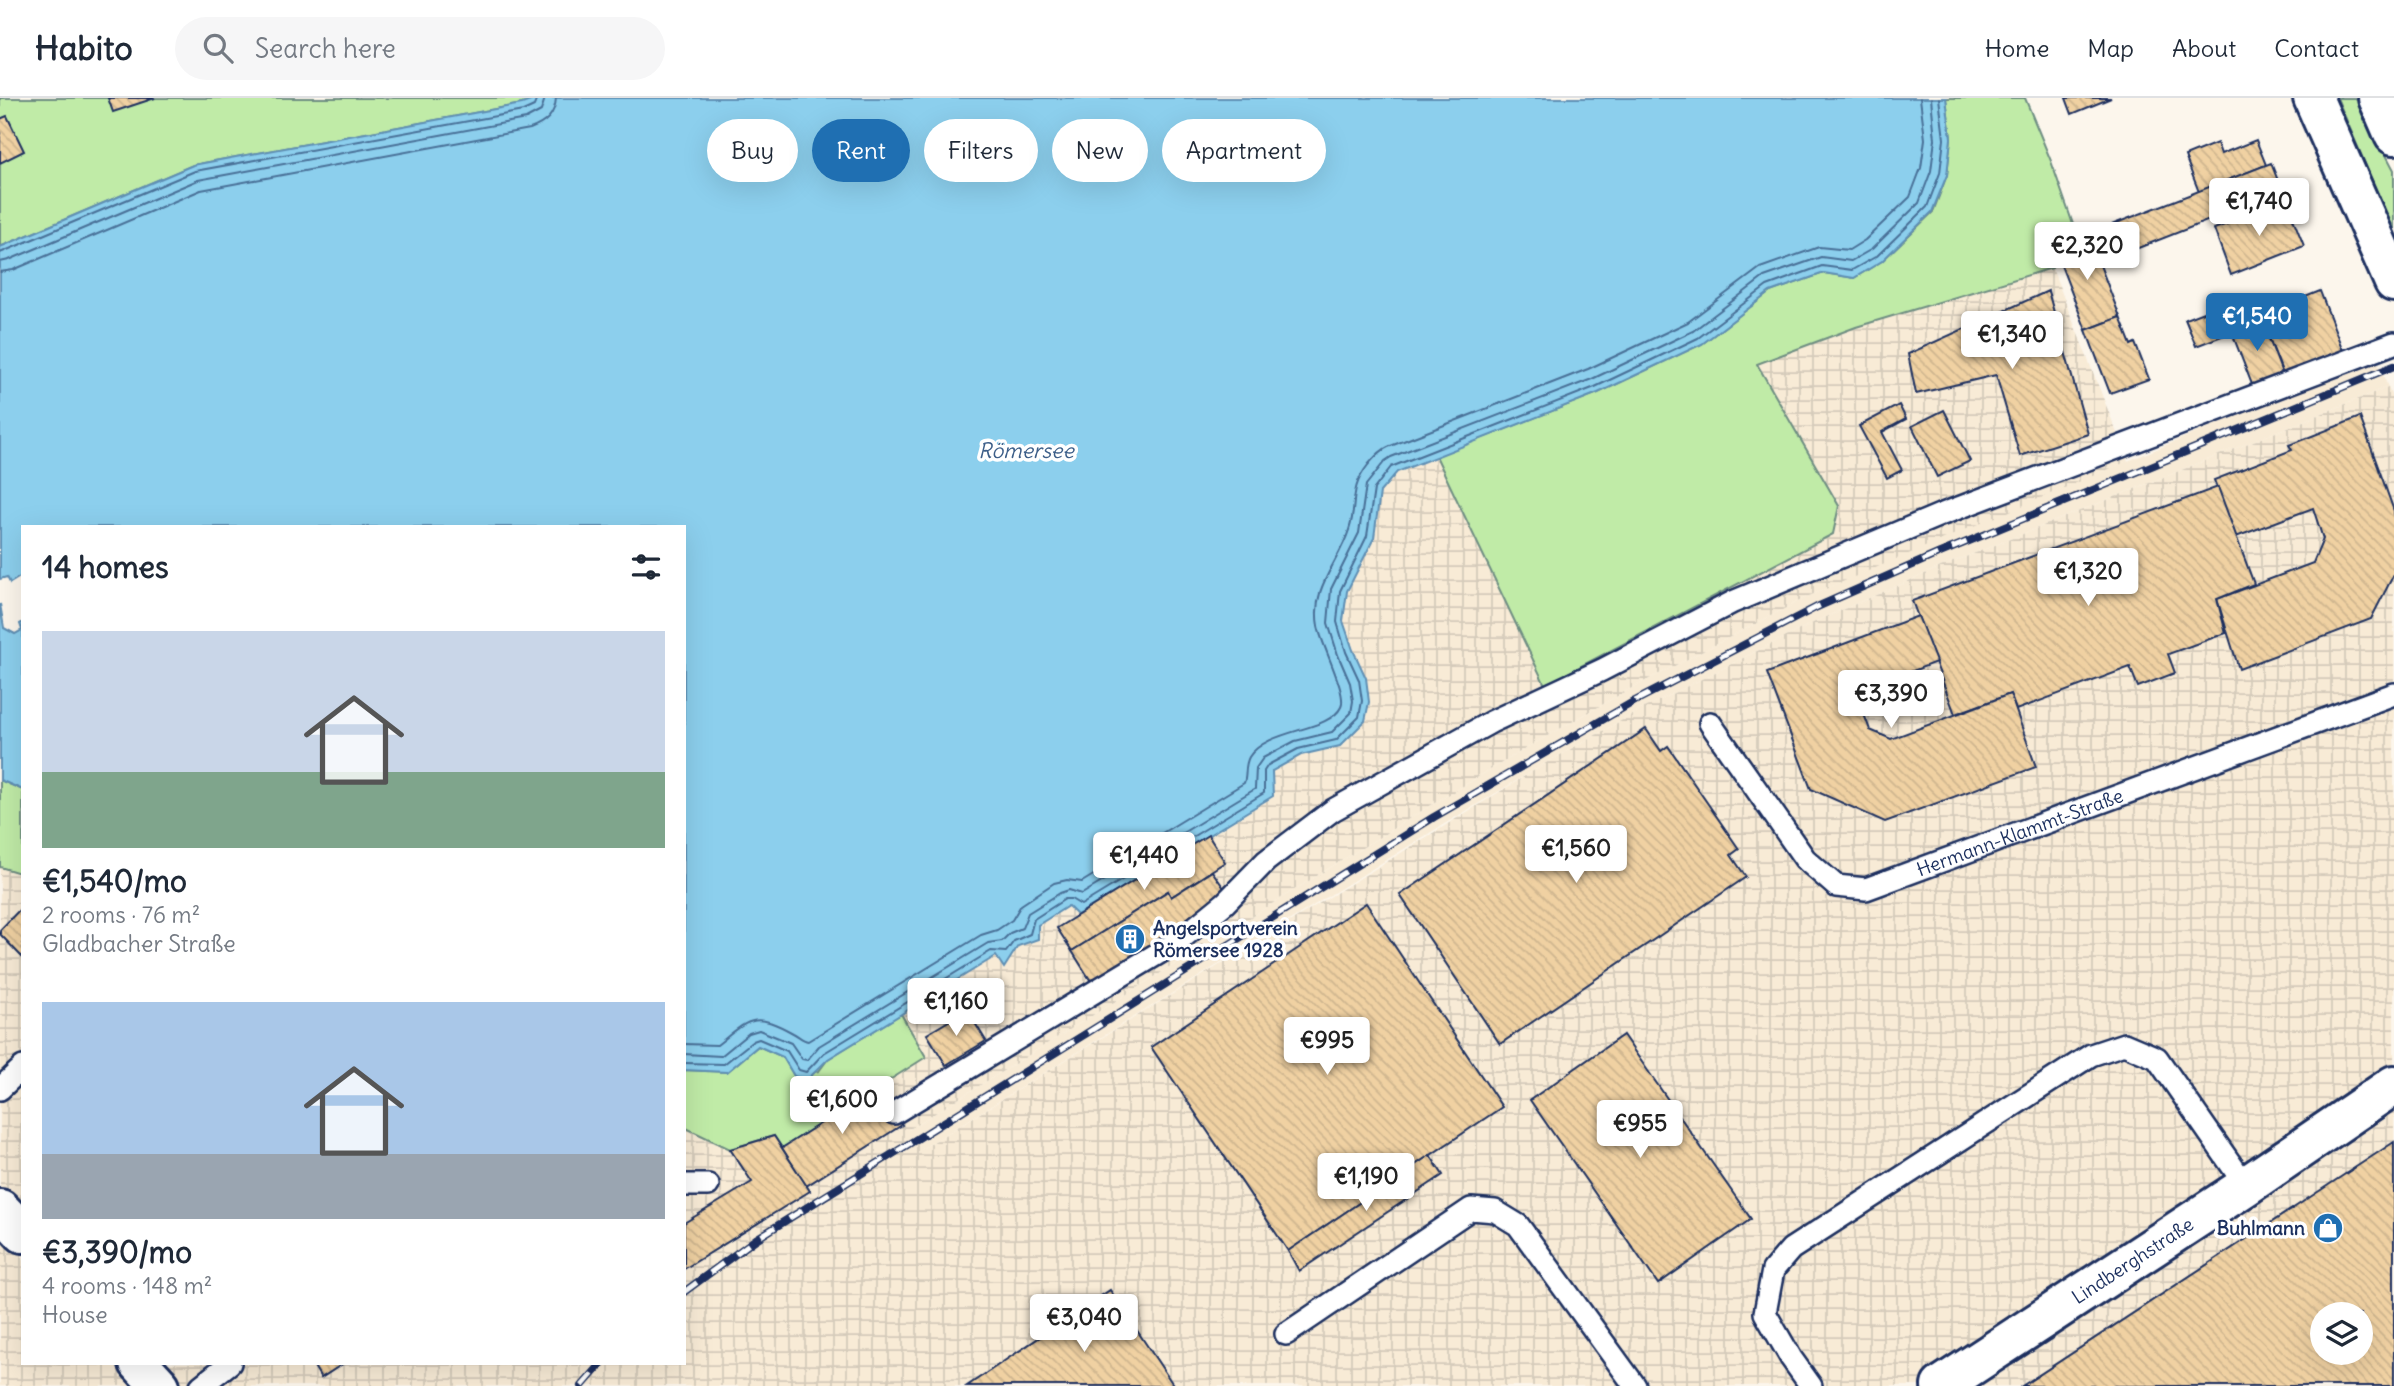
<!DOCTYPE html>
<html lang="en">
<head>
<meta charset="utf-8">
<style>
	body { margin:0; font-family:Delius,sans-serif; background:#f6f6f7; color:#1f2937; height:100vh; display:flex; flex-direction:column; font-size:26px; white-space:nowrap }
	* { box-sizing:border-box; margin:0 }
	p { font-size:23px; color:#747a83 }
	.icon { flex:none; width:38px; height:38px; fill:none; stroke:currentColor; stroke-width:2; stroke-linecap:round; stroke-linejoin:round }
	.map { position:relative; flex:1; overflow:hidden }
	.sheet { position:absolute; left:21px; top:427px; width:665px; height:840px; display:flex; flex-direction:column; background:#fff; border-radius:0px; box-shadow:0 7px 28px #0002 }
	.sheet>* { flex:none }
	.top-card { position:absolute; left:707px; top:21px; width:665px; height:63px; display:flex; gap:14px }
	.fabs { position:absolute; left:2310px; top:1204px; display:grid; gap:14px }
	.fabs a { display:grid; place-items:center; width:63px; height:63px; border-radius:50%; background:#fff; box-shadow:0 7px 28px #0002; font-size:35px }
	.price { position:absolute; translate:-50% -60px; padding:0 16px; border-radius:7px; background:#fff; color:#222; font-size:23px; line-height:46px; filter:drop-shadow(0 2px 4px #0008) }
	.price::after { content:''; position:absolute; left:50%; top:42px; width:21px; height:16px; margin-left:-10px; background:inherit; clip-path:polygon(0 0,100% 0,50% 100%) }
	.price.on { background:#1f6fb2; color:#fff }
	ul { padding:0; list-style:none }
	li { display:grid; align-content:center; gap:14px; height:371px; padding:0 21px }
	li span { display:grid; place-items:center; height:217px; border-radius:0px; color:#555 }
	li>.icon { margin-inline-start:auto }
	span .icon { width:126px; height:126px; fill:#fffc; stroke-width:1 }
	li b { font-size:30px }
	h2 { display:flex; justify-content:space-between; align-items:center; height:84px; padding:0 21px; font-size:30px }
	.chip { padding:0 24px; border-radius:32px; background:#fff; box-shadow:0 7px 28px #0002; font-size:24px; line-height:63px }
	.chip.on { background:#1f6fb2; color:#fff }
	header { display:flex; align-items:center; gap:42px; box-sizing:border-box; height:98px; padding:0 35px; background:#fff; border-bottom:2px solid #e0e1e3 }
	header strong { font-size:33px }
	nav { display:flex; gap:38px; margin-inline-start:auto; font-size:24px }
	.search { width:490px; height:63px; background:#f6f6f7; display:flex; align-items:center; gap:18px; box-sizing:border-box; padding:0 24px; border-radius:38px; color:#747a83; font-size:26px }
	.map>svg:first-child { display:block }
</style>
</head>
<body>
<header>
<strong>Habito</strong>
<div class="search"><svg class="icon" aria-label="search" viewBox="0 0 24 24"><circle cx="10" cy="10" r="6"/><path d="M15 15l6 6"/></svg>Search here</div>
<nav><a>Home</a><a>Map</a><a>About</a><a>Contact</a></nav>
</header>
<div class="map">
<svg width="2394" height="1288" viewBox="0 0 2394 1288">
	<defs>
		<pattern id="industrial-grid" width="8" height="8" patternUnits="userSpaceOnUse" patternTransform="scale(1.75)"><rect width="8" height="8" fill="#f8ebd6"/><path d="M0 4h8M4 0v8" fill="none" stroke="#d4caba"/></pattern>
		<pattern id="building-back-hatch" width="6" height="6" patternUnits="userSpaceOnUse" patternTransform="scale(1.75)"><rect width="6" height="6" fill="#f0d1a2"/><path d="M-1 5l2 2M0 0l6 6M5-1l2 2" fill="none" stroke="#cdb48e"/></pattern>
	</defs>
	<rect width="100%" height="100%" fill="#fcf6ec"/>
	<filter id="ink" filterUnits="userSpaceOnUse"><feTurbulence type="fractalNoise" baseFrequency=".0143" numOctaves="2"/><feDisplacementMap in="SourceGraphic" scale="14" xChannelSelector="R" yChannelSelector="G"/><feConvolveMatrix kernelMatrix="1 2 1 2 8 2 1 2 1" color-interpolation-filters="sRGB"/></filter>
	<g filter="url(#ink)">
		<polygon fill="#f8ebd6" points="2376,260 2388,289 1943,468 1821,521 1642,611 1546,665 1441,728 922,1051 684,1183 908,1032 1428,709 1535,645 1628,592 1809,498 1935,443"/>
		<path fill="url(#industrial-grid)" fill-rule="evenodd" d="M2052,170l76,193 -319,135 -181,94 -93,53 -107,64 -520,323 14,19 624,-386 96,-54 179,-90 122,-53 445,-179 6,15v984h-2394v-519l23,7v489h661v-236l46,22 44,-13 9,12 142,-91 -24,-43 95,-58 9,11 13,-21 20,-21 31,-20 9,10 195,-119 -2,-25 30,-16 39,-9 13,-96 -10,-29 4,-30 27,-53 6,-46 17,-20 39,-16 109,228 294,-179 -82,-141 99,-37zM2322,1216h39v39h-39z"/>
		<g fill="#c0eba7" stroke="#6e8d82" stroke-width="2">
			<polygon points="0,0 539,0 522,6 193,67 0,149"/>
			<polygon points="1946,0 2025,0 2051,63 2076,135 2048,145 2052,170 1856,229 1757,266 1839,408 1833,436 1545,587 1436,358 1598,295 1702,246 1770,194 1824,175 1854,180 1882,163 1933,114 1947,77 1951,40"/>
			<polygon points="2337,0 2356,0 2394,72 2394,134"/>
			<polygon points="0,682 23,692 23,776 0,769"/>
			<polygon points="901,916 926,959 782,1050 774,1038 730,1051 684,1029 684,972 727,974 758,948 783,959 794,978 819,973 828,961"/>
		</g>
		<g fill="#8ccfed" stroke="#5f8fb4" stroke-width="2">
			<polygon points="539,0 1946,0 1951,40 1947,77 1932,114 1882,163 1854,180 1824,175 1770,194 1702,246 1598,295 1397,374 1380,394 1374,440 1347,493 1343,523 1353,552 1366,580 1369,604 1365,623 1340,648 1301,657 1272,673 1273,698 1077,817 1068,808 1038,827 1038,841 1018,848 1004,870 996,858 828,961 806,983 794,978 783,959 758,948 727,974 684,972 684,429 23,429 23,477 10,485 7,479 0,481 0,149 193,67 522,6"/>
			<polygon points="0,506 4,530 15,536 22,532 20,526 23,524 23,692 0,682"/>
		</g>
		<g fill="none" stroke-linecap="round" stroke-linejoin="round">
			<g stroke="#486f97" stroke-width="2">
				<polyline points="0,155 195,73 523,13 534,8 537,0"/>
				<polyline points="0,164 9,162 198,82 526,21 541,13 545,0"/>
				<path d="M0,174l13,-2 188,-80 329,-61c16,-6 25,-14 26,-31"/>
				<path d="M684,946l33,1c33,-26 36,-34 76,-12 6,3 9,7 15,8l173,-106 16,-5 15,-10 9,-15 33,-22 13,-3 15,2 162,-99c3,-8 0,-17 5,-26 19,-29 80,-25 92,-50 7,-13 -20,-63 -23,-81 -7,-39 20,-62 31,-96 9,-27 -1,-39 19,-65 6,-7 11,-14 20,-18l200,-78 100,-47 72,-54 59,-21 30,3 16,-10 45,-43 11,-29 4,-29 -5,-41"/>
				<polyline points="684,956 721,958 749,935 759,932 791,945 802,961 807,962 819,948 988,845 1002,843 1010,835 1022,830 1028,815 1060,795 1069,792 1082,796 1255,691 1256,670 1263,660 1295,643 1332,634 1351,615 1353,603 1350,585 1338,557 1328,525 1331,491 1359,435 1366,387 1385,363 1391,359 1592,281 1693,233 1764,179 1821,159 1851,163 1872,151 1919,105 1931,73 1935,41 1931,0"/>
				<polyline points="684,965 724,966 753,943 759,941 787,953 799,972 806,974 824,955 991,853 1006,854 1014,843 1030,836 1034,821 1065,801 1071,801 1081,807 1264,695 1264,673 1268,667 1298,651 1336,642 1359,619 1362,603 1359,582 1346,554 1337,524 1340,493 1367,438 1374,391 1391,369 1595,289 1698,240 1767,188 1822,168 1852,172 1877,158 1927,109 1940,75 1944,41 1939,0"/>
			</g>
		</g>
		<g fill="url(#building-back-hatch)" stroke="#1b2f5e" stroke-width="2" fill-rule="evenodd">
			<polygon points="108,0 155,0 113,14"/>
			<polygon points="2066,0 2111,0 2072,16"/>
			<polygon points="7,18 24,53 0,65 0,21"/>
			<polygon points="2256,42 2266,67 2199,94 2185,58 2217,45 2221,56"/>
			<polygon points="2271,65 2286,103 2243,120 2240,110 2100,165 2088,136"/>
			<polygon points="2286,103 2304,148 2231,177 2214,131"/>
			<polygon points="2088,136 2120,219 2086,232 2054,149"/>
			<polygon points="2048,193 2088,336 2020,358 1996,277 1916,296 1908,256"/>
			<polygon points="2320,193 2345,258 2285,281 2260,217"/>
			<polygon points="2237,201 2248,228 2196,248 2185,221"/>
			<polygon points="2260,217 2283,278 2253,289 2232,235 2248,228 2246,223"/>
			<polygon points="2120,219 2131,247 2135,245 2149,281 2110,295 2086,232"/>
			<polygon points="1899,307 1906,321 1882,334 1902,372 1887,380 1859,328"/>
			<polygon points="1944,312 1970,363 1937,379 1912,328"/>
			<polygon points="2360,319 2394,413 2394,476 2371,521 2239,571 2217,501 2313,465 2323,441 2313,410 2236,439 2214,382 2292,352 2289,347"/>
			<polygon points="2218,389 2254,486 2217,501 2226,535 2168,556 2175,575 2138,589 2130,569 2016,612 2010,596 1955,616 1912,503"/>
			<polygon points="1918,518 1936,564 1856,595 1870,632 1891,641 2010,596 2036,669 1885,724 1811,691 1767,575"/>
			<polygon points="1646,631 1661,653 1668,648 1739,751 1731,757 1746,779 1500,946 1400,797"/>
			<polygon points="1208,737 1225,764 1171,799 1168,793 1072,853 1057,830"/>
			<polygon points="1212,773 1226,793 1185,822 1188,828 1094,888 1072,853 1168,793 1171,799"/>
			<polygon points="1366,805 1502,1009 1288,1153 1151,949"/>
			<polygon points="23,808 23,858 22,859 0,836 0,832"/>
			<polygon points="967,912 986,943 946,967 927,936"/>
			<polygon points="1623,937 1751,1121 1658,1186 1530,1002"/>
			<polygon points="878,989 902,1027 806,1088 782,1050"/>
			<polygon points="774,1038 810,1093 684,1171 684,1125 752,1084 730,1051"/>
			<path d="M2394,1044v244h-372zM2322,1216h39v39h-39z"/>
			<polygon points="1430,1057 1443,1077 1299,1173 1288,1153"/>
			<polygon points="1110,1192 1174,1288 967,1288"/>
			<polygon points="312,1265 344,1265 321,1280"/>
		</g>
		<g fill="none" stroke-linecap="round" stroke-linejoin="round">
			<g stroke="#1b2f5e" stroke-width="26">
				<g id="lane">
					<path id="s1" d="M1710,625l95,136 31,27 30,3 528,-195"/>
					<polyline points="0,991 23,969"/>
					<polyline points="894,1015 1177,844 1225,805 1266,763 1333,712 1491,624 1602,572 1733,504 1940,417 2394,245"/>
					<polyline points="684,1087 708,1087"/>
					<polyline points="1286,1236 1471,1111 1495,1113 1518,1127 1635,1288"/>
					<polyline points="201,1288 230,1265"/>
					<polyline points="1811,1288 1791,1260 1765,1215 1773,1172 1791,1151 2091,957 2124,946 2157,960 2246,1088"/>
				</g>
			</g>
			<g stroke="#1b2f5e" stroke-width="44">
				<g id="street">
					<path id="s2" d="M1941,1288l305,-200 148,-101"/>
				</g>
			</g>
			<g stroke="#1b2f5e" stroke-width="44">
				<g id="secondary">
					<polyline points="2313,0 2394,184"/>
					<polyline points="2378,0 2394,37"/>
					<polyline points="0,1111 23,1135"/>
					<polyline points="139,1265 160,1288"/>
				</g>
			</g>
			<use href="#lane" stroke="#fff" stroke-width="21"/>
			<use href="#street" stroke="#fff" stroke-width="38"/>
			<use href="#secondary" stroke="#fff" stroke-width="38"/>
			<g stroke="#1b2f5e" stroke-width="8">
				<g id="rail">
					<polyline points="684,1194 756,1141 1434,719 1635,603 1817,509 1940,455 2394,268"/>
					<polyline points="582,1288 602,1265"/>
				</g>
			</g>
			<use href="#rail" stroke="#fff" stroke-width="5" stroke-dasharray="16" stroke-linecap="butt"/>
		</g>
	</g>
	<defs>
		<g id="building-disc" transform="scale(1.575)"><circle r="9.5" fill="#1f6fb2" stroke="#fff"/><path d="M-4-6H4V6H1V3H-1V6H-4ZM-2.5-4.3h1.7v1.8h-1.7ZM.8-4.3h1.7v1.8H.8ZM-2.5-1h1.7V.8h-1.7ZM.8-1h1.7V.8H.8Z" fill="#fff"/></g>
		<g id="shop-disc" transform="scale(1.575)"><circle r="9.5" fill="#1f6fb2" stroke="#fff"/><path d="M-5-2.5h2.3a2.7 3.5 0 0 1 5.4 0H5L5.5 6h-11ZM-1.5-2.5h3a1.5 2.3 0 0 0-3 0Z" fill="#fff"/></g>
	</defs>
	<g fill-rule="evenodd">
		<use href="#building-disc" x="1130" y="841"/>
		<use href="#shop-disc" x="2328" y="1130"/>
	</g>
	<g text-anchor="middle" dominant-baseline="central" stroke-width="7" stroke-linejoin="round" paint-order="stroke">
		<g font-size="19" fill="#1b2f5e" stroke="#fff">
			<text stroke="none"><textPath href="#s1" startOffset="401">Hermann-Klammt-Straße</textPath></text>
			<text stroke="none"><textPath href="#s2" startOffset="229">Lindberghstraße</textPath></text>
		</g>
		<g font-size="19" font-weight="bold" fill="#1b2f5e" stroke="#fff" text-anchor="start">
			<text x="1153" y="830">Angelsportverein<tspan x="1153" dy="22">Römersee 1928</tspan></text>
			<text x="2305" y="1130" text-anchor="end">Buhlmann</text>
		</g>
		<g font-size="21" font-style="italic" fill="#3d5f89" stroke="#fff">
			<text x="1026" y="352">Römersee</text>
		</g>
	</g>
</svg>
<div class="fabs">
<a><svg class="icon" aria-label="layers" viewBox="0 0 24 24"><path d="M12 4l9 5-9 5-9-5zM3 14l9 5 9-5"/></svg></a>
</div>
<b class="price" style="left:2259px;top:140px">€1,740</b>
<b class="price" style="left:2087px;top:184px">€2,320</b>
<b class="price on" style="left:2257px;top:255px">€1,540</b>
<b class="price" style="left:2012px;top:273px">€1,340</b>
<b class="price" style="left:2088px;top:510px">€1,320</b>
<b class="price" style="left:1891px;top:632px">€3,390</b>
<b class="price" style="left:1576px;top:787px">€1,560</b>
<b class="price" style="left:1144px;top:794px">€1,440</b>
<b class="price" style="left:956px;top:940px">€1,160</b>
<b class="price" style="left:1327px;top:979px">€995</b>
<b class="price" style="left:842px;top:1038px">€1,600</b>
<b class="price" style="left:1640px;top:1062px">€955</b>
<b class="price" style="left:1366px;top:1115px">€1,190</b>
<b class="price" style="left:1084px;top:1256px">€3,040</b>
<div class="top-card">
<a class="chip">Buy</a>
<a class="chip on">Rent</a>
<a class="chip">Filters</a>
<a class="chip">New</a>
<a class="chip">Apartment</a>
</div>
<section class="sheet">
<h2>14 homes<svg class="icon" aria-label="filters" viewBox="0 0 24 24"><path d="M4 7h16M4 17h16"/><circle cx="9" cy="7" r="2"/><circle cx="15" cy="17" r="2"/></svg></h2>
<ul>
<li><span style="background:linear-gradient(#c9d6e8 65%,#7fa58c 0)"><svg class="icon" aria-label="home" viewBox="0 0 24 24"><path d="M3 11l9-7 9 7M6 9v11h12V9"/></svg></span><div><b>€1,540/mo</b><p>2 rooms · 76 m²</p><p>Gladbacher Straße</p></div></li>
<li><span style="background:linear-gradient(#a9c7e8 70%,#9aa5b1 0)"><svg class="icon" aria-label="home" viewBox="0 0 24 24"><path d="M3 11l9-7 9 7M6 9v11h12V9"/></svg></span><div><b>€3,390/mo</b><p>4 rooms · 148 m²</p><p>House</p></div></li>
</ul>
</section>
</div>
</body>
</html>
